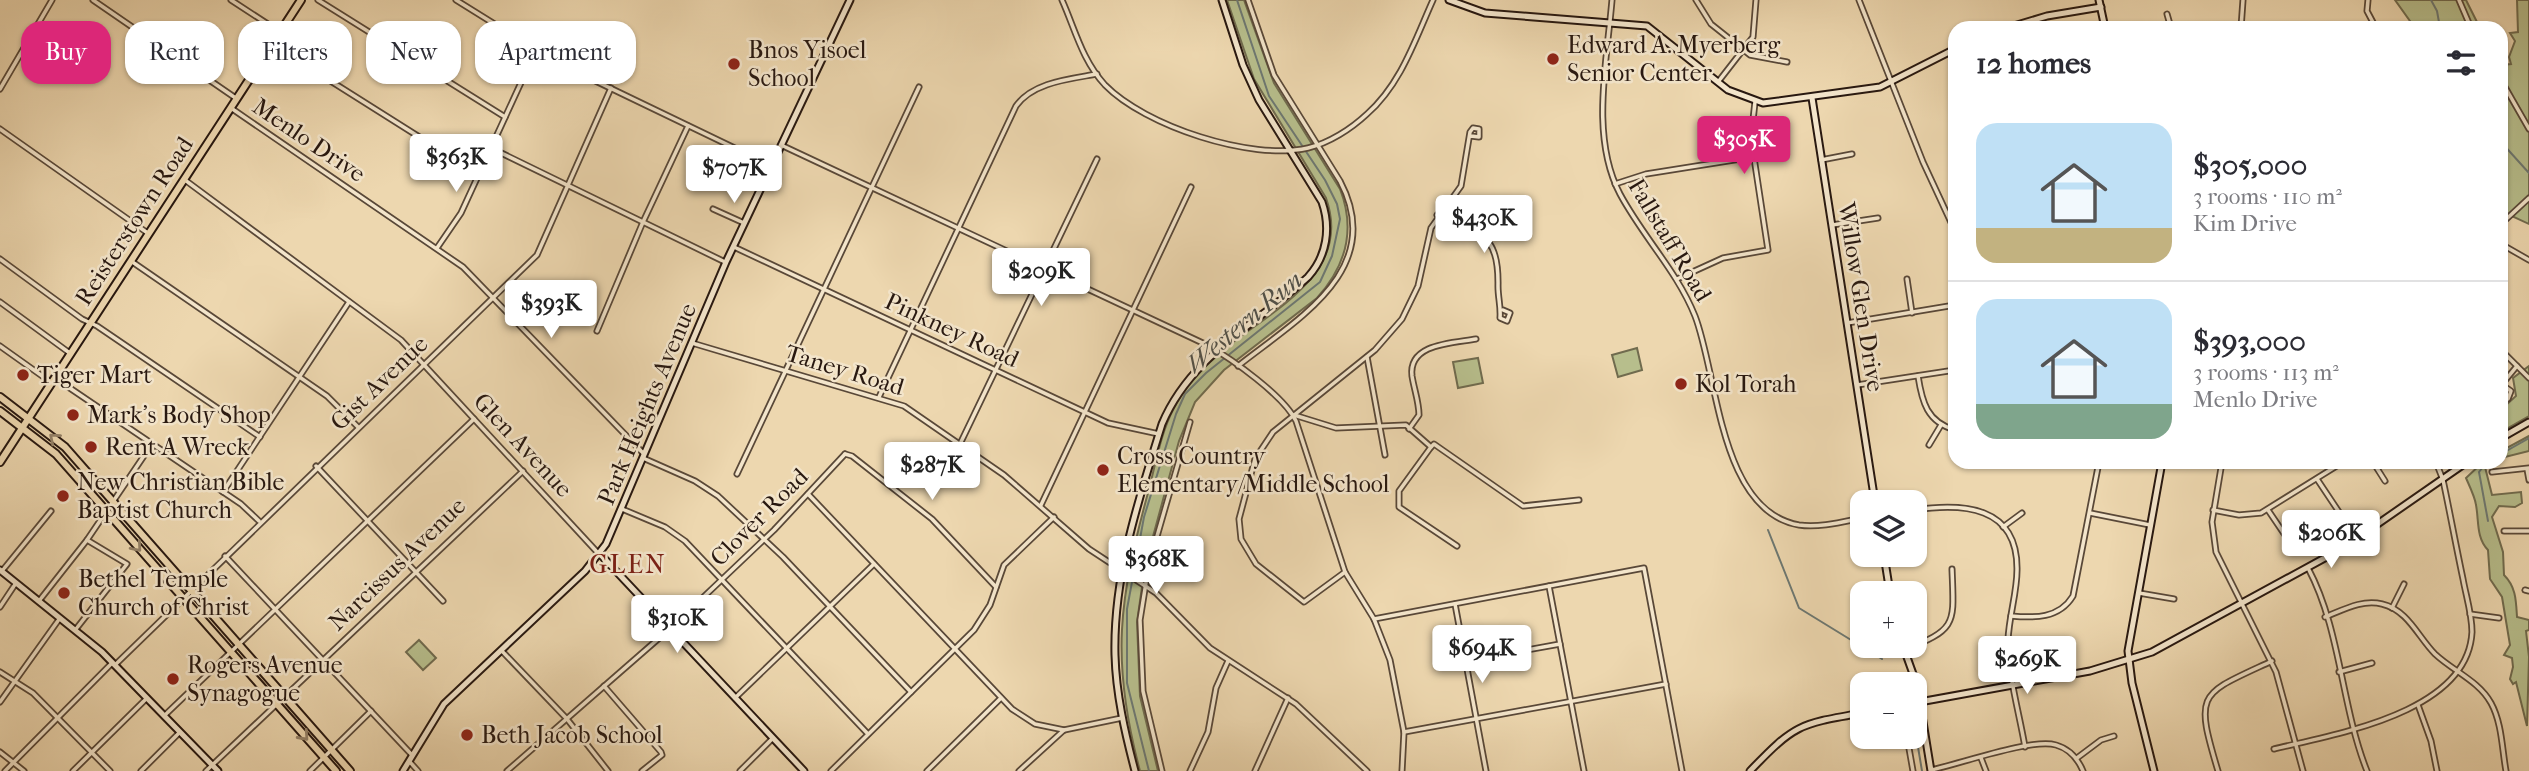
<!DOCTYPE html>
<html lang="en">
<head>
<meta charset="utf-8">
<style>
	body { margin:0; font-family:"IM FELL French Canon",serif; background:#f7f7f7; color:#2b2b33; height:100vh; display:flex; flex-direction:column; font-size:26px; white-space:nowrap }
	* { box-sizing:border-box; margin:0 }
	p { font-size:23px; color:#7c7c81 }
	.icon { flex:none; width:38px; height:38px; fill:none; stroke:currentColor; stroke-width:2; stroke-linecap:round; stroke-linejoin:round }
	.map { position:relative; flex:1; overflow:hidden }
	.drawer { position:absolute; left:1948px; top:21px; width:560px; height:448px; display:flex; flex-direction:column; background:#fff; border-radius:21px; box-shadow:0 2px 5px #0004 }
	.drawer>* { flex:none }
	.top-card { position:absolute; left:21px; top:21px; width:665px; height:63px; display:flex; gap:14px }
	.controls { position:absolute; left:1850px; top:490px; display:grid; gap:14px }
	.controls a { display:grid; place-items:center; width:77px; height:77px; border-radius:14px; background:#fff; box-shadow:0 2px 5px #0004; font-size:35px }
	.price { position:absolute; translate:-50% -60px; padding:0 16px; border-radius:7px; background:#fff; color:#222; font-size:23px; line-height:46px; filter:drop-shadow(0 2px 4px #0008) }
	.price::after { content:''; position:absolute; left:50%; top:42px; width:21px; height:16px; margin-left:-10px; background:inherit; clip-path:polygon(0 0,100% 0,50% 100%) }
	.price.selected { background:#db2777; color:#fff }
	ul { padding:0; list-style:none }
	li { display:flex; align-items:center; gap:21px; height:175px; padding:0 28px }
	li+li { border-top:2px solid #e1e1e2 }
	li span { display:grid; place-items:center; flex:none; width:196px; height:140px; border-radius:21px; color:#555 }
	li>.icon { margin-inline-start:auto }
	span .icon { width:84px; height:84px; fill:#fffc; stroke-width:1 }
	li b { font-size:30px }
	h2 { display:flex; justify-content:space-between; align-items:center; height:84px; padding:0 28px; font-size:30px }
	.tag { padding:0 24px; border-radius:21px; background:#fff; box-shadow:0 2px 5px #0004; font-size:24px; line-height:63px }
	.tag.selected { background:#db2777; color:#fff }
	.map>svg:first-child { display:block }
</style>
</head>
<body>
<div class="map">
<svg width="2529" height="771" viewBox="0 0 2529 771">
	<rect width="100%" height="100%" fill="#edd7af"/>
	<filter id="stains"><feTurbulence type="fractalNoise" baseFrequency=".00286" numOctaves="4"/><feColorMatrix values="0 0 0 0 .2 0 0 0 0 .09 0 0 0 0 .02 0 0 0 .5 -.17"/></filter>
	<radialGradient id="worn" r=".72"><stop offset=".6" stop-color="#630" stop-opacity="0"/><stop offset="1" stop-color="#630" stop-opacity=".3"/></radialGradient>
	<g fill="#b7be8c" stroke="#706b4e" stroke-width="2">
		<path d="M1227,0h17l30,83 66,106c16,41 6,77 -23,109l-93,72 -29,32 -16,39 -34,125 -8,56 3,74 18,75h-18c-30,-112 -21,-172 9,-282 7,-27 12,-57 25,-81 8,-16 19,-31 31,-43 48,-47 151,-83 121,-167l-72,-119z"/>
		<polygon points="2395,0 2466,0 2480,28 2415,28"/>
		<polygon points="2517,0 2529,0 2529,224 2501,211 2501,65 2511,64 2509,57 2515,41 2510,33 2518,32"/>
		<polygon points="1637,348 1642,370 1618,377 1612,355"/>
		<polygon points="1478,358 1483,383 1458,388 1453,362"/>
		<polygon points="2529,366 2529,416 2501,432 2505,406 2516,396 2513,378"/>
		<polygon points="2529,436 2529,451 2501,458 2501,451"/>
		<path d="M2483,462h10l-8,5 7,28 29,-3 1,11 -7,4 -16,-1 -7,11 11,35 1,23c12,12 12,25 13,42l12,3v10l-3,1 3,26 -2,69 -11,-44 -3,2 -3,-5 3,-12 -1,-9 -8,-3 6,-10 -8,-48 -12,-18 -2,-29c-12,-12 -9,-30 -12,-45 -1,-8 -7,-20 -10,-27z"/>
		<polygon points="419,640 436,658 423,670 406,652"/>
	</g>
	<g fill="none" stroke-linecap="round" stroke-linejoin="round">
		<g stroke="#6d7872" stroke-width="2">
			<polyline points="2431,0 2437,11 2440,28"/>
			<polyline points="2501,142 2529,173"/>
			<polyline points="2501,454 2529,438"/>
			<polyline points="2487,462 2479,472 2488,521"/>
			<polyline points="1768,530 1799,608 1882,659"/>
			<polyline points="1914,723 1922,771"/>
			<polyline points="1149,771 1127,683 1127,609 1144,517 1176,414 1185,394 1206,373 1320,282 1332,256 1340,219 1337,204 1325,180 1269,96 1237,0"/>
		</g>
		<g stroke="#594838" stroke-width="7">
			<g id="street">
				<polyline points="93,0 237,99"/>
				<polyline points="231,0 280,32"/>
				<polyline points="318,0 505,117"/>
				<polyline points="456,0 554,61 772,166"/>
				<path d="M1062,0c13,29 20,60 43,85 40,41 146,76 203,63 21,-5 43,-19 59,-34 34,-30 48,-74 66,-114"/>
				<path d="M1612,0c-5,61 -22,137 8,194 23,43 57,77 75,122 23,59 24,195 104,209 20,3 43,-3 63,-7"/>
				<polyline points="1696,0 1711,24 1750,55 1787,62"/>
				<polyline points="1859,0 1923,162 1955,231"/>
				<polyline points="2368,0 2367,11 2376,28"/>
				<polyline points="2459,0 2471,28"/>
				<polyline points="2167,14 2171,28"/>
				<polyline points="2241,28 2243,0"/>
				<polyline points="2342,28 2343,26"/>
				<polyline points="272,44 478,174"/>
				<polyline points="2501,80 2529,129"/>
				<polyline points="1718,82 1753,37 1756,0"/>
				<polyline points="0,89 52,0"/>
				<polyline points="231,108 463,267 643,453"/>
				<polyline points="0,129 149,234"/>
				<path d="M781,145l426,200c25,14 77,51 89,76l49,151 29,47 16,41 14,72 -2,39"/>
				<polyline points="491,148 725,262"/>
				<polyline points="1821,160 1852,154"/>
				<polyline points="185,180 401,340 598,553"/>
				<polyline points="1615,184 1646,174 1753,157"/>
				<polyline points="713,209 744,223"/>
				<path d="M1437,215c44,21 62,17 61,71 0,12 3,21 2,32l7,3 3,-8 -7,-3"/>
				<polyline points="2501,224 2529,198"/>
				<polyline points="1832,225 1878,218"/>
				<polyline points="2501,244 2529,260"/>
				<polyline points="734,247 1108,423 1159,434"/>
				<polyline points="437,248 461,213 536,50"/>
				<polyline points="0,259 82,319 97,326 260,437"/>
				<polyline points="131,261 327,396 358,427"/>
				<polyline points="1677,279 1723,258 1768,250 1751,138 1755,102"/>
				<polyline points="1907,279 1912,313"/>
				<polyline points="0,302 71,354"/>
				<polyline points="1847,323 1955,305"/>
				<polyline points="597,331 643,222 688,126"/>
				<polyline points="692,343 904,406 1004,475 1089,549 1156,593 1210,648 1296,704 1367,771"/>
				<polyline points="0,346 52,383"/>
				<polyline points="2501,350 2529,378"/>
				<polyline points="1367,357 1385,455"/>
				<path d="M1238,366c59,-47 149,-96 102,-185l-66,-106 -26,-75"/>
				<path d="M1918,376c4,26 9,46 37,54"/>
				<polyline points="55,378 241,504 259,521"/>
				<polyline points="2503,383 2517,366"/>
				<polyline points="2501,384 2511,391 2508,399 2501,402"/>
				<polyline points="1857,385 1955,370"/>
				<path d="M879,397l137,-291c17,-24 54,-27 81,-32"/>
				<polyline points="1294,415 1336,428 1406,425 1431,447 1434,444 1444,451 1523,506 1579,500"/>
				<path d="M1409,429l10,-14c0,-13 -5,-26 -7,-39 -4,-33 42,-33 64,-37"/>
				<polyline points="960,444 1097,159"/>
				<polyline points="1929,445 1941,425"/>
				<polyline points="1431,447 1399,491 1399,507 1457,546"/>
				<polyline points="845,454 852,456 932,519 996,587"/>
				<polyline points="643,458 695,481 718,496 783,557 911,692"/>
				<polyline points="2222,462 2212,522 2216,552 2276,672 2303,771"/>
				<polyline points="2373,462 2385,481"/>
				<polyline points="316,466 443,601"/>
				<polyline points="2527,469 2529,480"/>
				<polyline points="2492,472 2529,468"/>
				<polyline points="737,474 919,87"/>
				<polyline points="2317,479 2339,512"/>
				<polyline points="223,492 349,302"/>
				<polyline points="808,494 1012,709 1035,724 1064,730"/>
				<polyline points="1041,505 1191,187"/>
				<polyline points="622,509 665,527 685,541 868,734"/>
				<path d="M1914,510c48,-7 104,-5 103,60 0,23 -8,46 -9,70 0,35 11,72 17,107"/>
				<polyline points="2213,510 2239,515 2261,513 2343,462"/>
				<polyline points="2268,510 2289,541"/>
				<polyline points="2090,513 2150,525"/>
				<polyline points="2003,527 2022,513"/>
				<polyline points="2504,531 2529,531"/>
				<polyline points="225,556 412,755"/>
				<path d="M2308,568c33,62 33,138 59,203"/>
				<polyline points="2,571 51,511"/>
				<polyline points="1345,572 1304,602 1256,564 1241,539 1239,519 1255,459 1273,432 1375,350 1402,319 1418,286 1431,228 1461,186 1470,132 1473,128 1479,129 1479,137 1471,136"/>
				<polyline points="1549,586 1584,771"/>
				<polyline points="2525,590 2529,591"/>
				<polyline points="2139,593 2174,599"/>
				<polyline points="39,601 87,540 152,444"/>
				<polyline points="1455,604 1486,771"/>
				<polyline points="0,607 16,583"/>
				<polyline points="2392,608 2404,584"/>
				<polyline points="2470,614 2499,618"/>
				<path d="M2011,616c23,2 48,3 62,-20l26,-134"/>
				<path d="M2325,617c18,-7 37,-18 57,-13 26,6 36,33 53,50 18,17 44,27 56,49 11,20 11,46 15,68"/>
				<polyline points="1374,619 1644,568 1682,771"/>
				<polyline points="76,629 127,564 87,540"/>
				<polyline points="501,650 567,719 608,771"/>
				<path d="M1904,650c54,-21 50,-26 48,-81"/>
				<polyline points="1465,661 1560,644"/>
				<polyline points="115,665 537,255 611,88"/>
				<polyline points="0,672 33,693 110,771"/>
				<polyline points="2339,672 2372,663"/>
				<polyline points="604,686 661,752 662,755 642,771"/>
				<polyline points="735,698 874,564"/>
				<polyline points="0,702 60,618"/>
				<polyline points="2418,705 2431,741 2437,771"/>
				<polyline points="165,715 474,419"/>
				<polyline points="1404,732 1666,684"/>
				<polyline points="1907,737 1913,771"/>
				<path d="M2274,749c61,-15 194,-36 198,-117 0,-18 -6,-36 -9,-53 -7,-33 -13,-66 -20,-99l-7,-18"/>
				<polyline points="0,752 24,771"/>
				<polyline points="1981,758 1986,771"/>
				<polyline points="2077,758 2101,740 2114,736"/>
				<polyline points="409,761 418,771"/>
				<path d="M1931,770c29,-6 100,-32 125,-25 14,4 22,14 27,26"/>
				<polyline points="5,771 112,663"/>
				<polyline points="73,771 147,698"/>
				<polyline points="141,771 180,732"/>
				<polyline points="206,771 523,471"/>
				<polyline points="310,771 371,711"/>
				<polyline points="507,771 673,626 774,530 845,454"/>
				<polyline points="740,771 773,738"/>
				<polyline points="831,771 974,630 990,605 1004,565 1054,517"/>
				<polyline points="927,771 1001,698"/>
				<polyline points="1019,771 1064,730 1122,718"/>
				<polyline points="1162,771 1143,691 1140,620 1149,564 1190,422"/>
				<polyline points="1190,771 1208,732 1216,688 1228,661"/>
				<polyline points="1255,771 1288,698"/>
				<path d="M2218,771c-24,-80 -19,-76 54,-110"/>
			</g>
		</g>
		<g stroke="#281810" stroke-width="9">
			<g id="secondary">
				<polyline points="1449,0 1485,13 1647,26 1728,90 1763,103 1880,87 1955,49"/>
				<polyline points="2099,0 2105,28"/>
				<polyline points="2007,28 2047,16 2101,7"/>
				<polyline points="1812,98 1875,502"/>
				<polyline points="2501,438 2529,422"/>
				<polyline points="600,554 804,771"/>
				<polyline points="1884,555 1890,593"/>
				<polyline points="0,570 102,652 218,771"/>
				<polyline points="1903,646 1917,685 1931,771"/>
				<polyline points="1914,703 2090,671 2152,652 2343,548 2467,462"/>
				<polyline points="403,771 444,704 585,571 606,544 726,262 850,0"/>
				<path d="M1135,771c-10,-38 -19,-77 -20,-116 -2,-79 24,-157 47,-231 29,-69 94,-99 146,-147 19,-21 23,-49 14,-75l-63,-102 -16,-35 -21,-65"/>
				<path d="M1750,771c45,-47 49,-47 112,-58"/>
				<polyline points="2154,771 2132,683 2128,651 2162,462"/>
			</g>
		</g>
		<g stroke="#281810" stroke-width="10">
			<g id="primary">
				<polyline points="0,397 65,447 350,771"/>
				<polyline points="0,411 56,454 336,771"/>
				<polyline points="0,462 301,0"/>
			</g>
		</g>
		<use href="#street" stroke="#f3e5cb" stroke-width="3.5"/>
		<use href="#secondary" stroke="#f3e5cb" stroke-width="5"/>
		<use href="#primary" stroke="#edd7af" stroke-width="6"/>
	</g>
	<defs><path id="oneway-chevron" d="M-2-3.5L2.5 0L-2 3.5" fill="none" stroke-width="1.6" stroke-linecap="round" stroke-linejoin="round" transform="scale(1.75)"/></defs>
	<g stroke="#948167">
		<use href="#oneway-chevron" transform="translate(54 438) rotate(-140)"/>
		<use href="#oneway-chevron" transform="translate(137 547) rotate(49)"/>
		<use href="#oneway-chevron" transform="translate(304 736) rotate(48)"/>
	</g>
	<g fill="#8f2418" stroke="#f3e5cb" stroke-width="2.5">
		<circle cx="1553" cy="59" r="7"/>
		<circle cx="734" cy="64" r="7"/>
		<circle cx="23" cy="375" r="7"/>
		<circle cx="1681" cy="384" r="7"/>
		<circle cx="73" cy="415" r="7"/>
		<circle cx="91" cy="447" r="7"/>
		<circle cx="1103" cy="470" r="7"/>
		<circle cx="63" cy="496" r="7"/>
		<circle cx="64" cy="593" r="7"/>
		<circle cx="173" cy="679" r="7"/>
		<circle cx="467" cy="735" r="7"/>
	</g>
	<g text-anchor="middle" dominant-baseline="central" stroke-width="5" stroke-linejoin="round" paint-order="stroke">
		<g font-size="24" fill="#281810" stroke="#f3e5cb" text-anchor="start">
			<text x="1567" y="45">Edward A. Myerberg<tspan x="1567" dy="28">Senior Center</tspan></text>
			<text x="748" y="50">Bnos Yisoel<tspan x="748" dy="28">School</tspan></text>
			<text x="37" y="375">Tiger Mart</text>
			<text x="1695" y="384">Kol Torah</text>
			<text x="87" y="415">Mark's Body Shop</text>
			<text x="105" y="447">Rent A Wreck</text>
			<text x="1117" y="456">Cross Country<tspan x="1117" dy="28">Elementary/Middle School</tspan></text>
			<text x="77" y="482">New Christian Bible<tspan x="77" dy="28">Baptist Church</tspan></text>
			<text x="78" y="579">Bethel Temple<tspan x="78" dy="28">Church of Christ</tspan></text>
			<text x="187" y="665">Rogers Avenue<tspan x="187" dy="28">Synagogue</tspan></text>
			<text x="481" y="735">Beth Jacob School</text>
		</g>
		<g font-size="24" fill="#281810" stroke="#f3e5cb">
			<text transform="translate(309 140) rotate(34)">Menlo Drive</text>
			<text transform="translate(134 221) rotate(-57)">Reisterstown Road</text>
			<text transform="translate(1670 240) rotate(59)">Fallstaff Road</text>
			<text transform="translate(1861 297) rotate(81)">Willow Glen Drive</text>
			<text transform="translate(952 330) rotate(25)">Pinkney Road</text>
			<text transform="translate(845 370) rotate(17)">Taney Road</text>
			<text transform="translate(379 383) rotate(-44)">Gist Avenue</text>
			<text transform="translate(647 404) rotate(-67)">Park Heights Avenue</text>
			<text transform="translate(523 445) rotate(47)">Glen Avenue</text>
			<text transform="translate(759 517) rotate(-45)">Clover Road</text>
			<text transform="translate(397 564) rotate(-44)">Narcissus Avenue</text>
		</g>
		<g font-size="26" font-style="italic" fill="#505049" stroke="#f3e5cb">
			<text transform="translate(1244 322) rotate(-40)">Western Run</text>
		</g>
		<g font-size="26" letter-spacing="2" fill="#7a1f14" stroke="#f3e5cb">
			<text x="628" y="564">GLEN</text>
		</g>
	</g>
	<rect width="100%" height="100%" filter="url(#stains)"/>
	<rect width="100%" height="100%" fill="url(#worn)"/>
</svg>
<div class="controls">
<a><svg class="icon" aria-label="layers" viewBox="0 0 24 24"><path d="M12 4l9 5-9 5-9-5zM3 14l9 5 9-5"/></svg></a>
<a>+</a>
<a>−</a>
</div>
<b class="price selected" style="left:1744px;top:176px">$305K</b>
<b class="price" style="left:456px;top:194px">$363K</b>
<b class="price" style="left:734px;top:205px">$707K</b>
<b class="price" style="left:1484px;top:255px">$430K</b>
<b class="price" style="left:1041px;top:308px">$209K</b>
<b class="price" style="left:551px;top:340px">$393K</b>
<b class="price" style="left:932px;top:502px">$287K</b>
<b class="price" style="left:2331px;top:570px">$206K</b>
<b class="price" style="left:1156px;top:596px">$368K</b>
<b class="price" style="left:677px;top:655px">$310K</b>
<b class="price" style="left:1482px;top:685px">$694K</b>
<b class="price" style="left:2027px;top:696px">$269K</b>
<div class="top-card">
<a class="tag selected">Buy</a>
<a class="tag">Rent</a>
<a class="tag">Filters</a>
<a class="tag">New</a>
<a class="tag">Apartment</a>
</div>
<section class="drawer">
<h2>12 homes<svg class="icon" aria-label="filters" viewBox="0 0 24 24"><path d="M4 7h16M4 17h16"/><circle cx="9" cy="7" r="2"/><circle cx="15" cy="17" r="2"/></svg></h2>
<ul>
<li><span style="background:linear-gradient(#bfe0f5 75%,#c2b280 0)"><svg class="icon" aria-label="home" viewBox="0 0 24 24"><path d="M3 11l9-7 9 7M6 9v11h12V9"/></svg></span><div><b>$305,000</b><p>3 rooms · 110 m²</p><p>Kim Drive</p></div></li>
<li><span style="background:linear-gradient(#bfe0f5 75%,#7fa58c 0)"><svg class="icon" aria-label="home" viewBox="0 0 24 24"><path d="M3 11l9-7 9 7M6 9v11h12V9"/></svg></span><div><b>$393,000</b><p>3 rooms · 113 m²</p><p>Menlo Drive</p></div></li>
</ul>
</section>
</div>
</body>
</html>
